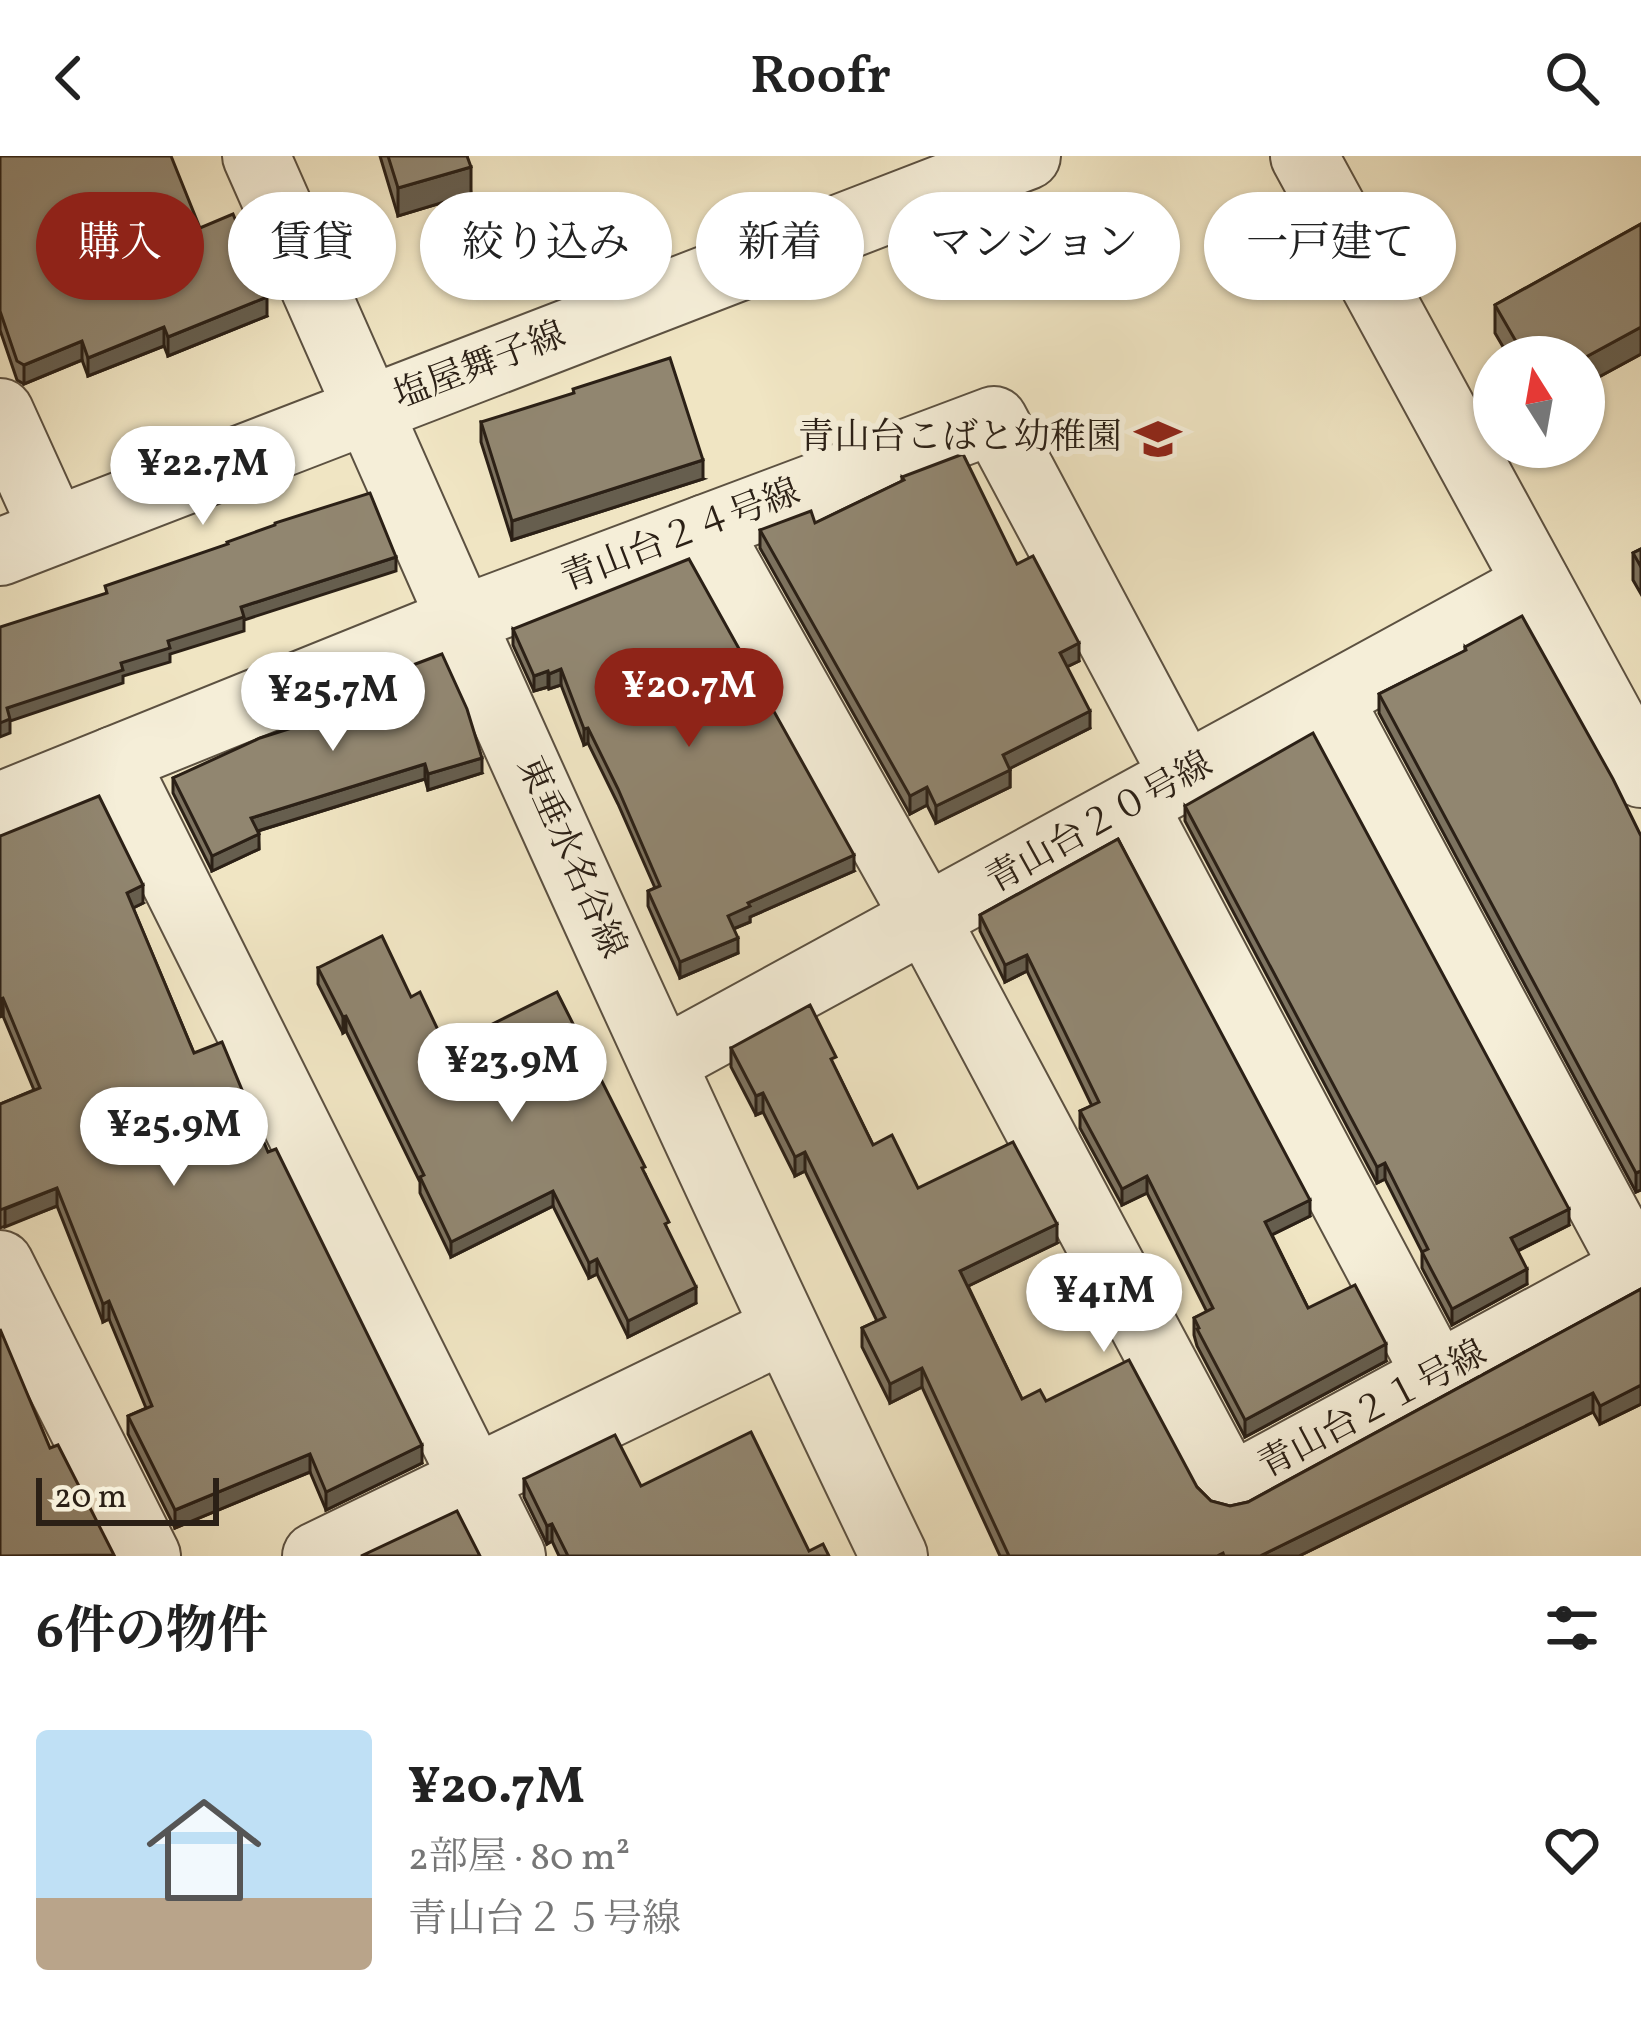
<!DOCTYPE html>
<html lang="ja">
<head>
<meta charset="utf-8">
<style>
	body { margin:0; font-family:Vollkorn,"Noto Serif JP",serif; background:#f2f2f2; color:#222; height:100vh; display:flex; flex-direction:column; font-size:45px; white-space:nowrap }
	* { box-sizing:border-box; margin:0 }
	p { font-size:39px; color:#767676 }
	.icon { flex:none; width:66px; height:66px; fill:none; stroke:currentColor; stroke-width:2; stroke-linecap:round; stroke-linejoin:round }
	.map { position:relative; height:1400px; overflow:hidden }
	.drawer { display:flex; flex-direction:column; background:#fff; flex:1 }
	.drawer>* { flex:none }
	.guide { position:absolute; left:36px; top:36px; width:1569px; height:108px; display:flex; gap:24px }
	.needle { width:78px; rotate:349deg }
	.fabs { position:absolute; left:1473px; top:180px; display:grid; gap:24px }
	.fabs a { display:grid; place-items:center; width:132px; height:132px; border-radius:50%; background:#fff; box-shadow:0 3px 9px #0004; font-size:60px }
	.scale { position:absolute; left:36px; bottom:30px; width:183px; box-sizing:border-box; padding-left:12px; border:6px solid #2b2016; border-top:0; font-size:33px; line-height:42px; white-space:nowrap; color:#2b2016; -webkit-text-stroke:9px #f5eed8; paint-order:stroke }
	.price { position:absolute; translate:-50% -102px; padding:0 27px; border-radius:42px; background:#fff; color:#222; font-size:39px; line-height:78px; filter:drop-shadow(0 3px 6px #0008) }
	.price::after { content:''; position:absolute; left:50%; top:72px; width:36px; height:27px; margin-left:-18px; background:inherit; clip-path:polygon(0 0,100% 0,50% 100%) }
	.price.active { background:#8f2418; color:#fff }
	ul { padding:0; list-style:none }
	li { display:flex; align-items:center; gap:36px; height:300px; padding:0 36px }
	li+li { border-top:3px solid #e0e0e0 }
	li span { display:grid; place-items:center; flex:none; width:336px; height:240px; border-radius:12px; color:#555 }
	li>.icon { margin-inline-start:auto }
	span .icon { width:144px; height:144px; fill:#fffc; stroke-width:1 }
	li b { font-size:51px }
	h2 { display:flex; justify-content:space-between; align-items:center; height:144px; padding:0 36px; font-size:51px }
	.chip { padding:0 42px; border-radius:54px; background:#fff; box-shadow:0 3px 9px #0004; font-size:42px; line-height:108px }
	.chip.active { background:#8f2418; color:#fff }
	header { display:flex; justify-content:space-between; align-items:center; height:156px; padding:0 36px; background:#fff; font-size:54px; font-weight:600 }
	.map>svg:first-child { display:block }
</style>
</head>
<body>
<header><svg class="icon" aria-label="back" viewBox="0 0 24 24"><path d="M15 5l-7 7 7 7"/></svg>Roofr<svg class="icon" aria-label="search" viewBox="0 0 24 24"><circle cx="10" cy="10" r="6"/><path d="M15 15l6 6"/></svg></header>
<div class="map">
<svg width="1641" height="1400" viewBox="0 0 1641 1400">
	<rect width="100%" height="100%" fill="#f0e5c3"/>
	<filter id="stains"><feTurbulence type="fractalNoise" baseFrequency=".00167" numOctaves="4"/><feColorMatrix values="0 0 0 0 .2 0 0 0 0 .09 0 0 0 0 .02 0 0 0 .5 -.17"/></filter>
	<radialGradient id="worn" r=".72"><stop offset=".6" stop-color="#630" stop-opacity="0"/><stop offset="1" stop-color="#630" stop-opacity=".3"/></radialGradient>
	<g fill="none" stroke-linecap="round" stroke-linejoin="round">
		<g stroke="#5c5141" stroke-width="70">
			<g id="minor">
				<path d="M256,0c70,155 137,311 206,466 140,313 283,625 432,934"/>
				<polyline points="1304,0 1641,618"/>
				<polyline points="0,256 54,375"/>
				<polyline points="706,372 926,763 1230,1332 1641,1109"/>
				<polyline points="0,396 1027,0"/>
				<polyline points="1329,543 1635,1112"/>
				<polyline points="114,604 512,1400"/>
				<polyline points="0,650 461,464 994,264 1185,622"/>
				<polyline points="1134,650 1437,1220"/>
				<polyline points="662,906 1537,428"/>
				<polyline points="0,1108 147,1400"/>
				<polyline points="316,1400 784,1173"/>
			</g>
		</g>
		<use href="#minor" stroke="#f5eed8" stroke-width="66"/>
	</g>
	<g fill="#7d7360" stroke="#2b2016" stroke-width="3">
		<polygon points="0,0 200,72 267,160 168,200 164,190 88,220 82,204 24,228 17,224 0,174"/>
		<polygon points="380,0 467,0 471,38 398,60"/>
		<polygon points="1641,68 1641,198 1584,229 1584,201 1509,201 1495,177 1495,149"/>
		<polygon points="481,266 703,323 512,384 481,286"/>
		<polygon points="902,321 1017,408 1079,505 1067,511 1090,572 1010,612 1010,631 936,667 927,649 910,658 760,392 760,374 815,367 902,325"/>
		<polygon points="1641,393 1641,438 1633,424 1633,397"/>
		<polygon points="513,473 854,715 750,761 750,766 734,773 738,797 680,822 648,750 648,735 655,732 618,648 588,587 584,589 561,529 549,533 548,531 534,535 513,489"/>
		<polygon points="1465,491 1641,680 1641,1034 1636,1036 1379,557 1379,538 1465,495"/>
		<polygon points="397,515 482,617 428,634 425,623 258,675 259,693 212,715 173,637 173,622 314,565 314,556 397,529"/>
		<polygon points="1185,650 1569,1069 1518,1095 1527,1128 1452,1169 1422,1112 1422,1096 1385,1023 1377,1027 1185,665"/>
		<polygon points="0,680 143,747 133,752 194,897 268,996 422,1307 326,1354 310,1316 175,1372 128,1278 128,1260 146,1252 109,1163 103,1166 57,1050 0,1072 0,948 34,934 3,860"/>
		<polygon points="1118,683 1310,1060 1272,1079 1308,1152 1386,1205 1245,1281 1197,1190 1194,1179 1194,1162 1207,1156 1147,1037 1122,1049 1080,972 1080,955 1092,950 1027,815 1005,826 980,775 980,759"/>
		<polygon points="318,812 411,841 446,891 645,1018 696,1147 628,1181 597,1118 589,1122 553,1050 451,1101 420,1037 420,1026 346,875 343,877 318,828"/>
		<polygon points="731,892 836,914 873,989 918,1032 1057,1087 968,1130 1022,1243 1046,1245 1197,1331 1211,1345 1230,1350 1248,1346 1641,1133 1641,1248 1600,1268 1593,1256 1299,1400 1000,1400 922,1231 890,1247 862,1191 862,1172 877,1165 805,1015 795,1020 763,956 756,959 731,911"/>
		<polygon points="524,1323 641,1330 809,1395 829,1400 559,1400 552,1385 547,1388 524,1341"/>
	</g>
	<g fill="#665e4e" stroke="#2b2016" stroke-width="3">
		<polygon points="471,11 471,38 398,60 398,32"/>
		<polygon points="267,141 267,160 168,200 168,181"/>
		<polygon points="164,171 164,190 88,220 88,202"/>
		<polygon points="1641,171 1641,198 1584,229 1584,202"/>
		<polygon points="82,185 82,204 24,228 24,209"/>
		<polygon points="703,304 703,323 512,384 512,365"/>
		<polygon points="396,401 396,415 244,464 244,475 170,498 170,506 123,520 123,527 10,565 10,577 0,581 0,567 7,552 168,485 241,451"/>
		<polygon points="1079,487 1079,505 1060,514 1060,497"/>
		<polygon points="561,513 561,529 549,533 549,518"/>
		<polygon points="548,515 548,531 534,535 534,520"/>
		<polygon points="1090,555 1090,572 1003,616 1003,599"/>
		<polygon points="588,572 588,587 584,589 584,573"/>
		<polygon points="482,602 482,617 428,634 428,618"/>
		<polygon points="425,608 425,623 251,677 251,662"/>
		<polygon points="1010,614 1010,631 936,667 936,650"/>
		<polygon points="927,631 927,649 910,658 910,640"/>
		<polygon points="259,678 259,693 212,715 212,700"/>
		<polygon points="854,699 854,715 750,761 750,766 728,775 728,760 748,747"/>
		<polygon points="143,729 143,747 127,755 127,737"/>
		<polygon points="738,782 738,797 680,822 680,806"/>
		<polygon points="1027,799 1027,815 1005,826 1005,809"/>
		<polygon points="3,842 3,860 0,861 0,843"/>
		<polygon points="346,860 346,875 343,877 343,861"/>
		<polygon points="763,937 763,956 756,959 756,940"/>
		<polygon points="805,996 805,1015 795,1020 795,1001"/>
		<polygon points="1385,1007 1385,1023 1377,1027 1377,1011"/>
		<polygon points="1641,1015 1641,1034 1636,1036 1636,1017"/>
		<polygon points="1147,1020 1147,1037 1122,1049 1122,1033"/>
		<polygon points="57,1032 57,1050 5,1071 5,1053"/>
		<polygon points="553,1035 553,1050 451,1101 451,1086"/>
		<polygon points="1310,1044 1310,1060 1265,1082 1265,1066"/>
		<polygon points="1569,1053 1569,1069 1511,1098 1511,1082"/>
		<polygon points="1057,1068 1057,1087 960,1134 960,1115"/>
		<polygon points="597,1103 597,1118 589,1122 589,1107"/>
		<polygon points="1527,1113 1527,1128 1452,1169 1452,1153"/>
		<polygon points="696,1131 696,1147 628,1181 628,1165"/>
		<polygon points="109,1145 109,1163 103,1166 103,1148"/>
		<polygon points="1386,1188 1386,1205 1245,1281 1245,1264"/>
		<polygon points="922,1212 922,1231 890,1247 890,1228"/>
		<polygon points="1641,1229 1641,1248 1600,1268 1600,1250"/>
		<polygon points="1593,1237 1593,1256 1299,1400 1260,1400"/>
		<polygon points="422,1289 422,1307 326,1354 326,1336"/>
		<polygon points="310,1298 310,1316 175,1372 175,1354"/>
		<polygon points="552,1368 552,1385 547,1388 547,1370"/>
	</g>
	<g fill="#918670" stroke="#2b2016" stroke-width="3">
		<polygon points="0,0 171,0 200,72 233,58 267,141 168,181 164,171 88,202 82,185 24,209 17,205 0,155"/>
		<polygon points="388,0 467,0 471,11 398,32"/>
		<polygon points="1641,68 1641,171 1584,202 1525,201 1495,149"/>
		<polygon points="670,202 703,304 512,365 481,266 574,237 573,233"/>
		<polygon points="963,298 1017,408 1033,400 1079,487 1060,497 1090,555 1003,599 1010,614 936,650 927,631 910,640 760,374 811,355 815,367 904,324 902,321"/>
		<polygon points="370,337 396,401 241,451 244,461 168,485 170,492 121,507 123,514 7,552 10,563 0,567 0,471 107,437 105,430 228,388 227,386 275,369 275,367"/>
		<polygon points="1641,393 1641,411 1633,397"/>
		<polygon points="689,403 854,699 748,747 750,750 728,760 738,782 680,806 648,735 660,730 618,633 588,572 584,573 561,513 549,518 548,515 534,520 513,473"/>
		<polygon points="1522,460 1613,623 1641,680 1641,1015 1636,1017 1379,538 1466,494 1465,491"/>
		<polygon points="442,498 467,553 482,602 428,618 425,608 251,662 259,678 212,700 173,622 260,582 317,564 314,556 401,528 397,515"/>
		<polygon points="1313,577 1569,1053 1511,1082 1527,1113 1452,1153 1422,1096 1428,1093 1385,1007 1377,1011 1185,650"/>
		<polygon points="99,640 143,729 127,737 194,897 222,886 268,996 276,993 422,1289 326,1336 310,1298 175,1354 128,1260 152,1250 109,1145 103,1148 57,1032 0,1054 0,948 40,932 3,842 0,843 0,680"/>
		<polygon points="1118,683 1310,1044 1265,1066 1308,1152 1355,1129 1386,1188 1245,1264 1197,1173 1199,1172 1194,1162 1213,1152 1147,1020 1122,1033 1080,955 1099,946 1027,799 1005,809 980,759"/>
		<polygon points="382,780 411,841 420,836 446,891 557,836 645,1011 642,1012 669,1066 665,1068 696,1131 628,1165 597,1103 589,1107 553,1035 451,1086 420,1021 424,1019 346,860 343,861 318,812"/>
		<polygon points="810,849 836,901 831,903 873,989 892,979 918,1032 1013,986 1057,1068 960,1115 1022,1243 1040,1234 1046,1245 1129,1204 1197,1331 1211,1345 1230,1350 1248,1346 1641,1133 1641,1229 1600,1250 1593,1237 1260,1400 1224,1400 1223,1397 1217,1400 1009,1400 922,1212 890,1228 862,1172 885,1161 805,996 795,1001 763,937 756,940 731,892"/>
		<polygon points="0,1173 50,1292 58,1289 114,1399 0,1400"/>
		<polygon points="751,1276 809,1395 823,1388 829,1400 568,1400 552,1368 547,1370 524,1323 615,1279 641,1330"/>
		<polygon points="457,1355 480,1400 361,1400"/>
	</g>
	<defs>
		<g id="school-bare" transform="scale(3.6)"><path d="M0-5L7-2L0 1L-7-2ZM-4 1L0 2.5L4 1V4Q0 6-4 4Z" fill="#8f2418" stroke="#f5eed8" stroke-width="2.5" paint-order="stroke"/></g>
	</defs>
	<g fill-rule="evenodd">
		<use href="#school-bare" x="1158" y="283"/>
	</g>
	<g text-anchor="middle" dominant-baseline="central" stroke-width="12" stroke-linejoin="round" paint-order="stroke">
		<g font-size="36" fill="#2b2016" stroke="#f5eed8">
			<text transform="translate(480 211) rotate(-21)">塩屋舞子線</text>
			<text transform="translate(681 381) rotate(-21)">青山台２４号線</text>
			<text transform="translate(1100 668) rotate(-29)">青山台２０号線</text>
			<text transform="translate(570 702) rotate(66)">東垂水名谷線</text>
			<text transform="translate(1373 1255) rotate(-28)">青山台２１号線</text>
		</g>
		<g font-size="36" fill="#2b2016" stroke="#f5eed8" text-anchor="end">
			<text x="1122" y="283">青山台こばと幼稚園</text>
		</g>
	</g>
	<rect width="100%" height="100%" filter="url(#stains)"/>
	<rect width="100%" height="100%" fill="url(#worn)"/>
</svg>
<div class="fabs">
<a><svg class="needle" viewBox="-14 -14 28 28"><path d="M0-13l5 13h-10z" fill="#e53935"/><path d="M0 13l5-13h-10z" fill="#767676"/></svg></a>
</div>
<div class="scale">20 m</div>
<b class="price" style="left:203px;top:372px">¥22.7M</b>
<b class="price active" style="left:689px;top:594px">¥20.7M</b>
<b class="price" style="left:333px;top:598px">¥25.7M</b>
<b class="price" style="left:512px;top:969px">¥23.9M</b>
<b class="price" style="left:174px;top:1033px">¥25.9M</b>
<b class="price" style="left:1104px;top:1199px">¥41M</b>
<div class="guide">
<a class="chip active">購入</a>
<a class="chip">賃貸</a>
<a class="chip">絞り込み</a>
<a class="chip">新着</a>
<a class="chip">マンション</a>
<a class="chip">一戸建て</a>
</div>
</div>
<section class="drawer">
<h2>6件の物件<svg class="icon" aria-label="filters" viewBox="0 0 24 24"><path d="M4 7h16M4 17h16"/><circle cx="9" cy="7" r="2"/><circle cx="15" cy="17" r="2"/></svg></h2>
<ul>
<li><span style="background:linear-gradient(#bfe0f5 70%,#b9a48a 0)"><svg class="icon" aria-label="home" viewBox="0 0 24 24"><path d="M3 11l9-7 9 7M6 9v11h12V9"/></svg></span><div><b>¥20.7M</b><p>2部屋 · 80 m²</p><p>青山台２５号線</p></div><svg class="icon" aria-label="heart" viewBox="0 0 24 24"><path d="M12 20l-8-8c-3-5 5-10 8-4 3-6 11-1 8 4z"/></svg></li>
</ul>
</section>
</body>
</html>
